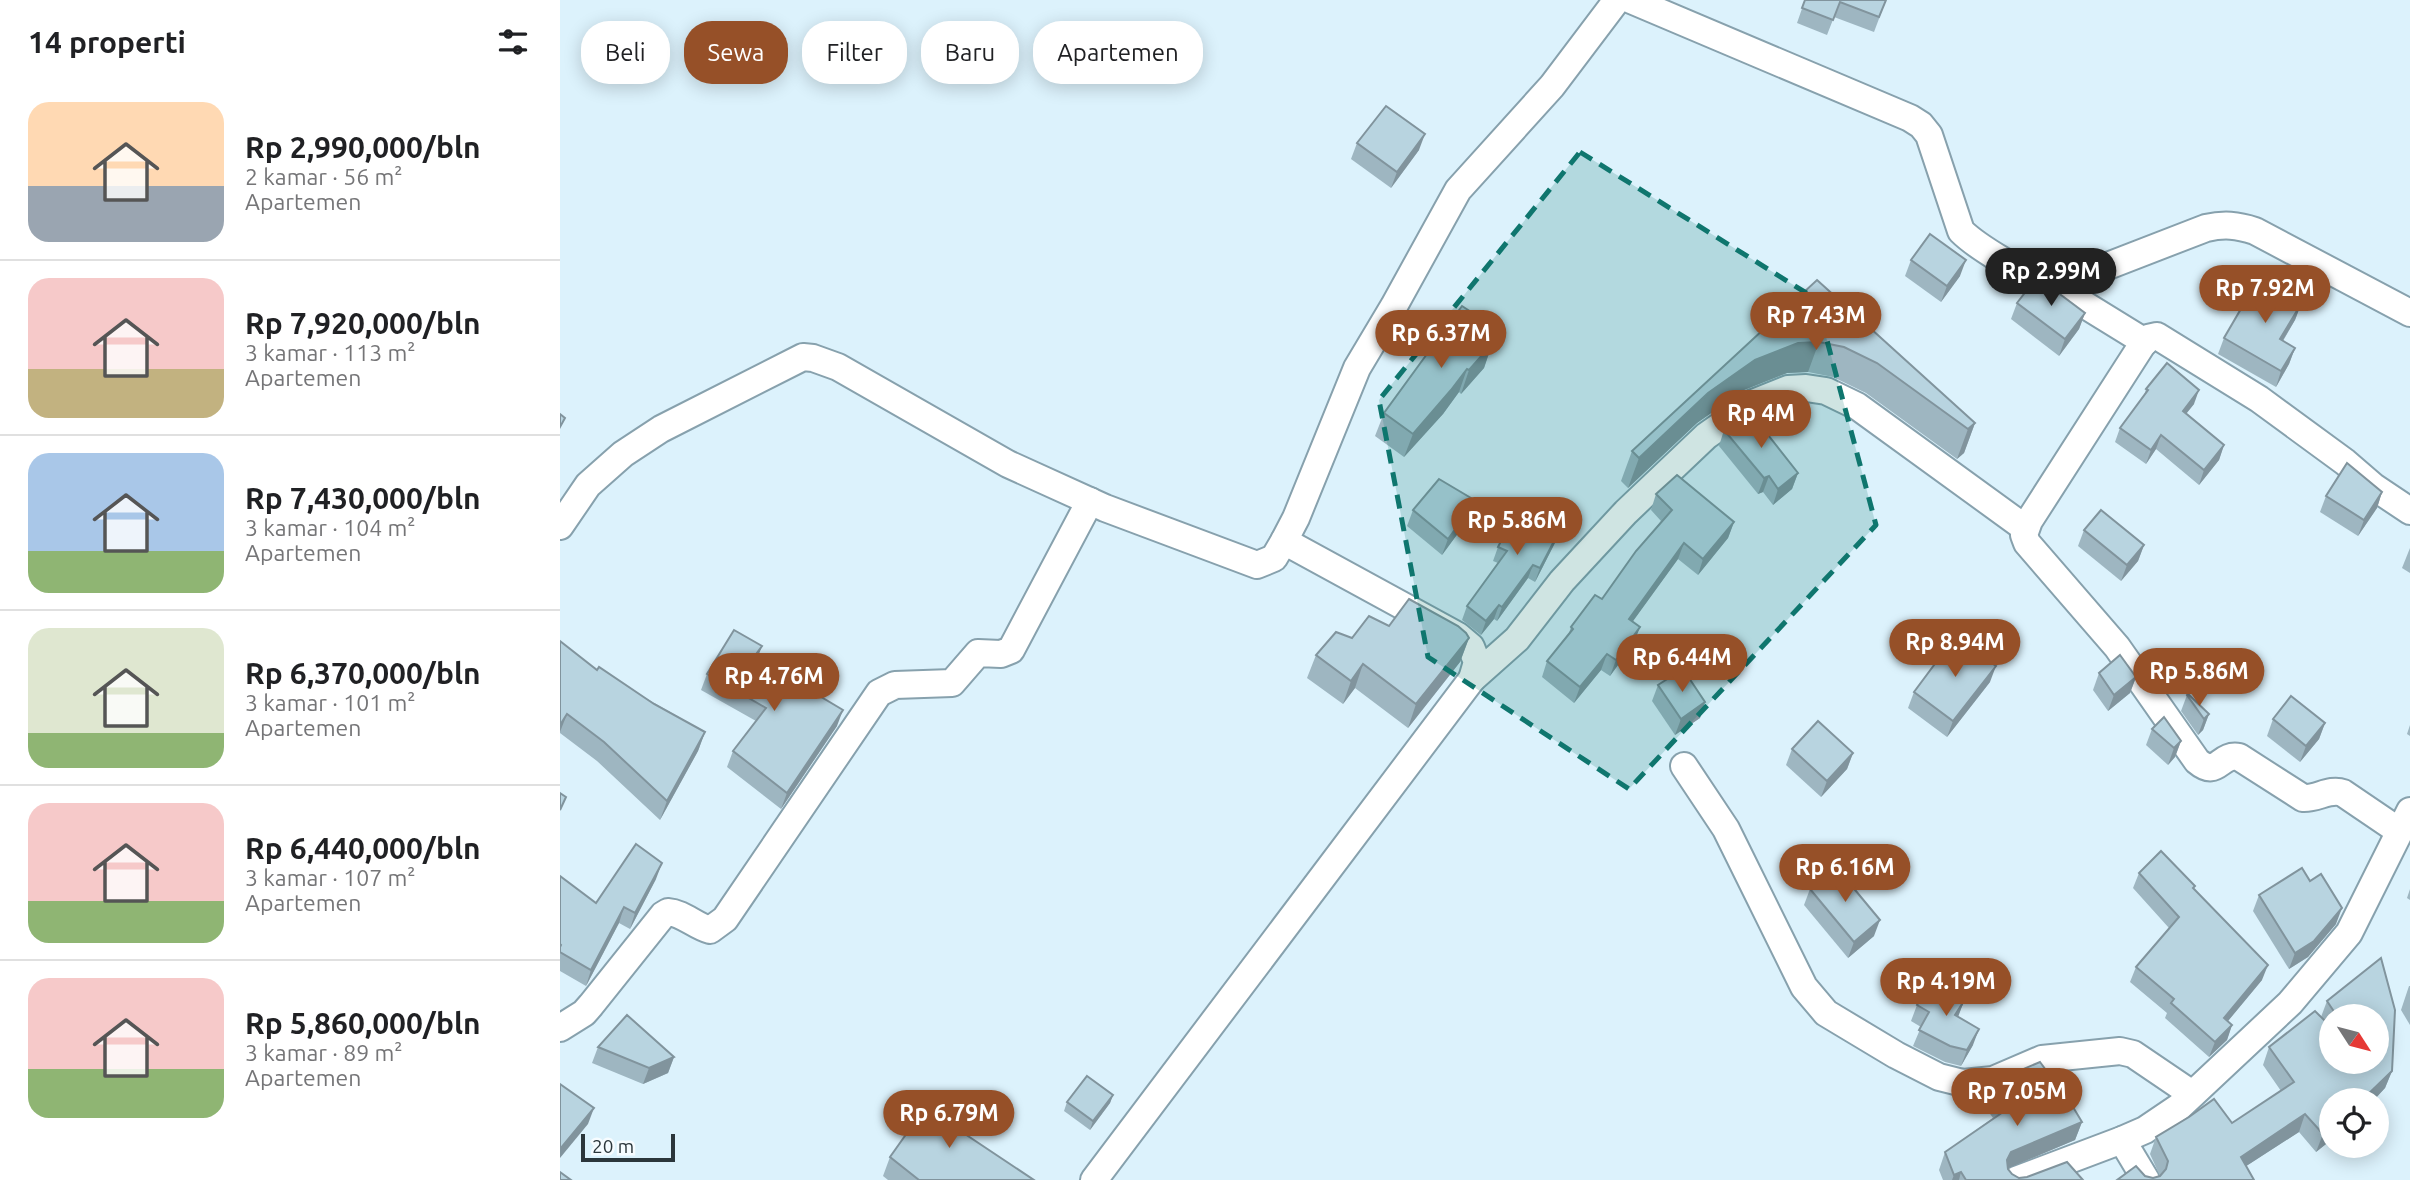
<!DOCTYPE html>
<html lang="id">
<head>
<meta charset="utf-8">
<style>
	body { margin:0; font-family:Ubuntu,sans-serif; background:#f2f2f2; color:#202124; height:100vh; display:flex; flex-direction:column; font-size:26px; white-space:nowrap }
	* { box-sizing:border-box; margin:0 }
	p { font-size:23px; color:#757577 }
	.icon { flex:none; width:38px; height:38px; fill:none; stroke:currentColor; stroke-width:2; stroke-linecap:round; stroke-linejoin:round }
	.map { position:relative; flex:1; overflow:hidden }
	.side { display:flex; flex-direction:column; background:#fff; width:560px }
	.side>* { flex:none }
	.banner { position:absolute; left:21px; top:21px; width:665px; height:63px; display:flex; gap:14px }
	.needle { width:46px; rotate:126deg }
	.buttons { position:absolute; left:1759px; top:1004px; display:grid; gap:14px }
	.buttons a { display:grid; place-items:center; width:70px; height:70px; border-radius:50%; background:#fff; box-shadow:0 4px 18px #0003; font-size:35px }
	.scale { position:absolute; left:21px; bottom:18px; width:94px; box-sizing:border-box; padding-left:7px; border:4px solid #2b363b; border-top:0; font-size:19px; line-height:24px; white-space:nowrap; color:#2b363b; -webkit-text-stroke:5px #f6fcff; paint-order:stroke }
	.price { position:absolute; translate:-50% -60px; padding:0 16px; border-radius:24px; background:#965028; color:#fff; font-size:23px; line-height:46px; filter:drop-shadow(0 2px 4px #0008) }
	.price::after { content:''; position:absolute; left:50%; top:42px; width:21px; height:16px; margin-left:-10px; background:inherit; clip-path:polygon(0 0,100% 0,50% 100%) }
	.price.selected { background:#222; color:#fff }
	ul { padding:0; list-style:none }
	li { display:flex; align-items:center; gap:21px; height:175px; padding:0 28px }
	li+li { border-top:2px solid #e0e0e0 }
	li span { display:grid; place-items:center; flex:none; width:196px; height:140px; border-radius:21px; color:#555 }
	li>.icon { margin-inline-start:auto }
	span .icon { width:84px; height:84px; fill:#fffc; stroke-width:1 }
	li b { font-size:30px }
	h2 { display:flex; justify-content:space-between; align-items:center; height:84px; padding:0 28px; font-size:30px }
	.tag { padding:0 24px; border-radius:28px; background:#fff; box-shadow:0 4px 18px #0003; font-size:24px; line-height:63px }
	.tag.selected { background:#965028; color:#fff }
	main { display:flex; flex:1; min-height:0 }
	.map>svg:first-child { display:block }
</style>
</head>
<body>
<main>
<section class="side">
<h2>14 properti<svg class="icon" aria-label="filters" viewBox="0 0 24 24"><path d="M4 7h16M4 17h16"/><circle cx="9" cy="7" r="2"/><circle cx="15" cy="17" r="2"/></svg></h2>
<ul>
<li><span style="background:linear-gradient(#ffd9b3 60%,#9aa5b1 0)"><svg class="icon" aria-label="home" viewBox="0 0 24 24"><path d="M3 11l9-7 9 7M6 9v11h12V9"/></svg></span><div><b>Rp 2,990,000/bln</b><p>2 kamar · 56 m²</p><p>Apartemen</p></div></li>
<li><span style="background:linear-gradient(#f6c9c9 65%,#c2b280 0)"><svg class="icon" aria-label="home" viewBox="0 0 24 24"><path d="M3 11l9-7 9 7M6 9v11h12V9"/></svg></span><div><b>Rp 7,920,000/bln</b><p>3 kamar · 113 m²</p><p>Apartemen</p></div></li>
<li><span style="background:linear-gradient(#a9c7e8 70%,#8fb573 0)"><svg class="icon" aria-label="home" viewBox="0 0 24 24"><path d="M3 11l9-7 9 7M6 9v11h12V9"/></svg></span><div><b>Rp 7,430,000/bln</b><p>3 kamar · 104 m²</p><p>Apartemen</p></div></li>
<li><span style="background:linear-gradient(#dfe7d0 75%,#8fb573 0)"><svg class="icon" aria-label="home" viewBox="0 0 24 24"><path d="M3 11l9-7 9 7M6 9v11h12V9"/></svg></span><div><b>Rp 6,370,000/bln</b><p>3 kamar · 101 m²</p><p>Apartemen</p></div></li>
<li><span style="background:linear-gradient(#f6c9c9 70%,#8fb573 0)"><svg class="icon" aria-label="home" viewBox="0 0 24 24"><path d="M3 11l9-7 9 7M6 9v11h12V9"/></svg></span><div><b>Rp 6,440,000/bln</b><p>3 kamar · 107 m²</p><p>Apartemen</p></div></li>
<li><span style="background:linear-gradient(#f6c9c9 65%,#8fb573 0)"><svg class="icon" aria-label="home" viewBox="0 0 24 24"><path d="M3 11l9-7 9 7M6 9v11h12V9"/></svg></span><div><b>Rp 5,860,000/bln</b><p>3 kamar · 89 m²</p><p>Apartemen</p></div></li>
</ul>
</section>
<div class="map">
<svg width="1850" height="1180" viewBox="0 0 1850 1180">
	<rect width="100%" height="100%" fill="#dcf2fc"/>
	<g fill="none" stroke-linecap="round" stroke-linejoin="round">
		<g stroke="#87a1ad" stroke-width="30">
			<g id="minor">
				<path d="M1071,0l279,118 11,7 8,10 32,96c15,15 65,46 86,50 9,2 18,0 27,-2l132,-51c18,-4 31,-3 49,3l155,82"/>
				<polyline points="1486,281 1585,342"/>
				<polyline points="0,526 28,485 63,454 101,429 243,357 253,358 278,367 448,464 545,508 697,565 714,558 724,541 736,518 797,368 834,306 898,190 992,86 1057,0"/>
				<polyline points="912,679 957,639 1002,581 1066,512 1146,436 1193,403 1228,389 1246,388 1266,391 1297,406 1465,528"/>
				<polyline points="1124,766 1166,829 1244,987 1266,1013 1336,1055 1379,1077 1403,1083 1433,1080 1482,1059 1560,1051 1573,1054 1632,1094"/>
				<path d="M1839,831l-56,-38c-13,-5 -26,6 -40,5l-64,-41c-20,-4 -21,22 -42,4l-80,-114 -90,-104 -3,-8 5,-14 113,-176 6,-7 9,-2 102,63 86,63 29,25 36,24"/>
				<path d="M0,1028l24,-15 7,-8 72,-90 5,-3c15,1 27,14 42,18l15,-11 154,-226 16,-8 57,-2 26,-30 23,1 10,-4 79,-149"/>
				<polyline points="1562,1140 1586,1180"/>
				<polyline points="534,1180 912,679 917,662 911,647 898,636 724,541"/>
				<polyline points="1456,1180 1562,1140 1585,1130 1619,1107 1730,1003 1789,933 1850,811"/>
			</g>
		</g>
		<use href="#minor" stroke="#fff" stroke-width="26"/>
	</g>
	<g fill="#9eb6c1">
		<polygon points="1245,0 1326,0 1314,32 1274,17 1267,35 1237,23"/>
		<polygon points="797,143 859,150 831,188 791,159"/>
		<polygon points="1351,260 1400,276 1381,302 1345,276"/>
		<polygon points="1257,280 1415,423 1404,453 1397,459 1306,393 1273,377 1248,372 1227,373 1184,390 1137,423 1068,488 1061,481 1072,451"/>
		<polygon points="1457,303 1525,313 1519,329 1499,356 1451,319"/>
		<polygon points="1741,304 1735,320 1723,341 1735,348 1729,364 1716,387 1658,354 1664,338"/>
		<polygon points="932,344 924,368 901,394 899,392 883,414 844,457 815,436 824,413"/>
		<polygon points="1586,389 1634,404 1626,414 1664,445 1659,460 1639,485 1596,449 1586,464 1555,442 1560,428 1584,396"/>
		<polygon points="1164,430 1238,473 1232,489 1213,505 1203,492 1198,494 1159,446"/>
		<polygon points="1822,492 1817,508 1798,536 1760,512 1766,496"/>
		<polygon points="1096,494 1174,522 1168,538 1138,575 1118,559 1072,622 1074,643 1050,676 1041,670 1014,703 982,677 987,661 1008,636 1011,627 1042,599 1101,521 1091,510"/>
		<polygon points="853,510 910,517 882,555 847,526"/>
		<polygon points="1004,522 999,535 975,582 968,578 937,621 934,619 921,635 902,620 907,606 938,563 933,561 938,547"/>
		<polygon points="1524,530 1584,545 1578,561 1561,581 1518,546"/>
		<polygon points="1850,548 1850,573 1842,568"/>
		<polygon points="829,626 909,638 900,662 848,728 795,688 783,704 747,678 756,655 792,638"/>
		<polygon points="0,641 37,670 145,732 138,751 100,820 37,761 0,733"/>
		<polygon points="197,659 277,726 221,809 167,767 173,751 196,721 141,690 147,674"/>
		<polygon points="1539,673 1576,677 1570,693 1548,711 1533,690"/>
		<polygon points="1430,682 1387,737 1348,708 1354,692"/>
		<polygon points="1098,685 1145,702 1140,718 1115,735 1092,701"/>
		<polygon points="1627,695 1649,714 1643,730 1638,735 1621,711"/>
		<polygon points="1713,719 1765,723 1759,739 1740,762 1707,736"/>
		<polygon points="1850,725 1850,736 1847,734"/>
		<polygon points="1592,729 1621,741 1615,757 1608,765 1586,745"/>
		<polygon points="1232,749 1293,753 1287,769 1261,797 1226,765"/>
		<polygon points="1579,873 1634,889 1702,980 1668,1021 1672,1025 1667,1040 1649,1057 1605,1018 1607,1013 1570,982 1576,967 1609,928 1573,888"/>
		<polygon points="0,876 36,903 96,879 70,929 59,923 26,986 0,971"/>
		<polygon points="1250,889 1314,936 1288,958 1244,905"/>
		<polygon points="1850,889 1850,900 1847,898"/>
		<polygon points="1699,895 1776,924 1748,957 1729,969 1693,911"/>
		<polygon points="1849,986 1850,986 1850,1025 1841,1010"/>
		<polygon points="1404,1001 1398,1016 1413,1045 1401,1066 1385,1062 1353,1046 1361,1027 1351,1021 1357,1005"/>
		<polygon points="1767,1001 1832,1071 1825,1088 1813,1101 1771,1101 1771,1140 1756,1152 1739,1132 1686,1166 1694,1180 1557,1180 1585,1176 1593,1178 1600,1176 1590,1154 1596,1137 1672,1123 1721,1091 1703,1065 1709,1047 1761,1017"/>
		<polygon points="38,1047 114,1057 108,1073 83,1084 32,1063"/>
		<polygon points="1430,1087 1522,1122 1515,1140 1448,1168 1452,1174 1459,1178 1523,1180 1383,1180 1379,1170 1385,1152 1433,1118 1423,1104"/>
		<polygon points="553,1095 550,1103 530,1130 504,1111 507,1102"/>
		<polygon points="413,1123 408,1136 474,1180 328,1180 323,1176 330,1157"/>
	</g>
	<g fill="#81949d">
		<polygon points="865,134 859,150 831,188 837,172"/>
		<polygon points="1406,260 1400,276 1381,302 1387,286"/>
		<polygon points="1741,304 1735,320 1714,355 1720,339"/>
		<polygon points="1525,313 1519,329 1499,356 1505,339"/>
		<polygon points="1259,342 1248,372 1227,373 1184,390 1137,423 1068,488 1079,458 1148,393 1195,360 1238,343"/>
		<polygon points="932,344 924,368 901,394 909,370"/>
		<polygon points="1735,348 1729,364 1716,387 1721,371"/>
		<polygon points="907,369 899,392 883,414 844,457 853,434"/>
		<polygon points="1639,390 1634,404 1617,425 1623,411"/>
		<polygon points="1415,423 1404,453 1397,459 1408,429"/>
		<polygon points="1601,435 1596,449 1586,464 1591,450"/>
		<polygon points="1664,445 1659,460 1639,485 1644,470"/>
		<polygon points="1238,473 1232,489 1213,505 1218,489"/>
		<polygon points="1209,476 1203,492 1198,494 1204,478"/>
		<polygon points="1822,492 1817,508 1798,536 1804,520"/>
		<polygon points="916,501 910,517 882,555 888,539"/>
		<polygon points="1004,522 999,535 975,582 980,568"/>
		<polygon points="1174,522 1168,538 1138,575 1143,559"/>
		<polygon points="1124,543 1118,559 1063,635 1069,619"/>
		<polygon points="1584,545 1578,561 1561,581 1567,565"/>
		<polygon points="973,565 968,578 937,621 942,607"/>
		<polygon points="939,605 934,619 921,635 926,621"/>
		<polygon points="1080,627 1074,643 1050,676 1056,660"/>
		<polygon points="909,638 900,662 848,728 856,704"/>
		<polygon points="202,646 196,662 194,657"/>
		<polygon points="1047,654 1041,670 1014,703 1020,687"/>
		<polygon points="803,664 795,688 783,704 791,681"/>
		<polygon points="1436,666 1430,682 1387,737 1393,721"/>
		<polygon points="1576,677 1570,693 1548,711 1554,695"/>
		<polygon points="1145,702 1140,718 1115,735 1121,719"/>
		<polygon points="283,710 277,726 221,809 227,793"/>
		<polygon points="7,714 0,732 0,725"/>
		<polygon points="1649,714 1643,730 1638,735 1644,719"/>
		<polygon points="1765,723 1759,739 1740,762 1746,746"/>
		<polygon points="145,732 138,751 100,820 107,801"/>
		<polygon points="1621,741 1615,757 1608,765 1614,748"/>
		<polygon points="1293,753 1287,769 1261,797 1267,781"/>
		<polygon points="102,863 96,879 70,929 75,913"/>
		<polygon points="64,907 59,923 26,986 31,970"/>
		<polygon points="1782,908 1776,924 1748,957 1729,969 1735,953"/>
		<polygon points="1320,920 1314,936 1288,958 1294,942"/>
		<polygon points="1708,965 1702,980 1658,1033 1664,1018"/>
		<polygon points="1404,1001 1398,1017 1395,1015"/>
		<polygon points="1672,1025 1667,1040 1649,1057 1655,1042"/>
		<polygon points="1419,1029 1413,1045 1401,1066 1407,1050"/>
		<polygon points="114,1057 108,1073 83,1084 89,1068"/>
		<polygon points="1832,1071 1825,1088 1813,1101 1801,1101"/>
		<polygon points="553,1095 550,1103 530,1130 533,1121"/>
		<polygon points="34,1108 28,1124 0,1158 0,1149"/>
		<polygon points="1745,1114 1739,1132 1674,1174 1681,1157"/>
		<polygon points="1522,1122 1515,1140 1444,1170 1440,1178 1451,1152"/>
		<polygon points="413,1123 406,1142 405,1134"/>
		<polygon points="1771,1127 1771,1140 1756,1152 1763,1134"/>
		<polygon points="1401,1172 1399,1180 1392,1180 1394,1175"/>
	</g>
	<g fill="#b8d4e0" stroke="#81949d" stroke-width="2" fill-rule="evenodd">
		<polygon points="1245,0 1326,0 1319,17 1280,2 1273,20 1242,8"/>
		<polygon points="826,106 865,134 837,172 797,143"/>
		<polygon points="1370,234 1406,260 1387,286 1351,260"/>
		<polygon points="1477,277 1525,313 1505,339 1457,303"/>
		<polygon points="1699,278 1741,304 1720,339 1735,348 1721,371 1664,338"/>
		<polygon points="1257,280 1415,423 1408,429 1317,363 1284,347 1259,342 1238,343 1195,360 1148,393 1079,458 1072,451"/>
		<polygon points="902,306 928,323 932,344 909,370 907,369 891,390 853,434 824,413"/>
		<polygon points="1607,363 1639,390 1623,411 1664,445 1644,470 1601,435 1591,450 1560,428 1588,390 1586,389"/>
		<polygon points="1190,412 1238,473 1218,489 1209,476 1204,478 1164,430"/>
		<polygon points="0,414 5,418 0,427"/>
		<polygon points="1787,463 1822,492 1804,520 1766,496"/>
		<polygon points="1117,475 1174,522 1143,559 1124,543 1069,619 1080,627 1056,660 1047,654 1020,687 987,661 1013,629 1011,627 1035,595 1042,599 1076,551 1112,510 1096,494"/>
		<polygon points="879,479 916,501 888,539 853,510"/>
		<polygon points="962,500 1004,522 980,568 973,565 942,607 939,605 926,621 907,606 947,551 938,547"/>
		<polygon points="1541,510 1584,545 1567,565 1524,530"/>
		<polygon points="849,599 898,626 906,633 909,638 856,704 803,664 791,681 756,655 776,632 792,638 809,616 829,626"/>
		<polygon points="174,630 202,646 194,657 283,710 227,793 173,751 206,708 147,674"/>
		<polygon points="1395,637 1436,666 1393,721 1354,692"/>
		<polygon points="0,641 37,670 39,667 94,704 145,732 107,801 44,742 7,714 0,725"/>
		<polygon points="1560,655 1576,677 1554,695 1539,673"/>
		<polygon points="1123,669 1145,702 1121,719 1098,685"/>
		<polygon points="1628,694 1649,714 1644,719 1627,695"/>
		<polygon points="1731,696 1765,723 1746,746 1713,719"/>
		<polygon points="1604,717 1621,741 1614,748 1592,729"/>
		<polygon points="1258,721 1293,753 1267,781 1232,749"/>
		<polygon points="0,793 6,797 0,810"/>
		<polygon points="76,844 102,863 75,913 64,907 31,970 0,952 0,947 1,945 0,944 0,876 36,903"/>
		<polygon points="1601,851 1635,886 1633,888 1708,965 1664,1018 1672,1025 1655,1042 1611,1003 1614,999 1576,967 1619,917 1579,873"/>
		<polygon points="1276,867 1320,920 1294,942 1250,889"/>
		<polygon points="1742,868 1750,881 1761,874 1782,908 1754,941 1735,953 1699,895"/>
		<path d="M1821,958l14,52 -3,61 -31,30h-30v26l-8,7 -18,-20 -64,43 13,23h-137l19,-14 9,10 8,2 7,-2 6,-7 2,-8 -12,-24 33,-20 25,-18 18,24 62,-41 -25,-35 46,-36 10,10 10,-8 -8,-12zM1771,1017h45v45h-45z"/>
		<polygon points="1371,981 1404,1001 1395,1015 1419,1029 1407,1050 1390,1046 1359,1030 1369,1012 1357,1005"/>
		<polygon points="67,1015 114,1057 89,1068 38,1047"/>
		<polygon points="1480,1062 1503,1093 1504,1092 1522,1122 1451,1152 1447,1160 1448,1169 1452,1174 1459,1178 1467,1177 1507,1162 1523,1180 1406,1180 1401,1172 1394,1175 1385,1152 1446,1110 1430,1087 1442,1078"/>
		<polygon points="527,1076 553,1095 533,1121 507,1102"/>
		<polygon points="0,1084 34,1108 0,1149"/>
		<polygon points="374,1095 413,1123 405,1134 474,1180 359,1180 330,1157"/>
		<polygon points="0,1172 11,1180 0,1180"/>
	</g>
	<path fill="#0f766e" fill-opacity="0.2" stroke="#0f766e" stroke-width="5" stroke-dasharray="14 9" stroke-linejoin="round" d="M1020,152l236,147 60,226 -247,264 -201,-132 -49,-257z"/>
</svg>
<div class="buttons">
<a><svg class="needle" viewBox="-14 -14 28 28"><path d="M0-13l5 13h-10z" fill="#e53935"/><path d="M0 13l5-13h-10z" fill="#757577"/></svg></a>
<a><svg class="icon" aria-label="locate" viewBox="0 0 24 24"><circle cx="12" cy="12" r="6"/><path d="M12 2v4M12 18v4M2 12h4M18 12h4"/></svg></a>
</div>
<div class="scale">20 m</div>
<b class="price selected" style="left:1491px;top:308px">Rp 2.99M</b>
<b class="price" style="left:1705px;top:325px">Rp 7.92M</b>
<b class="price" style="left:1256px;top:352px">Rp 7.43M</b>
<b class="price" style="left:881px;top:370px">Rp 6.37M</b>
<b class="price" style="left:1201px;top:450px">Rp 4M</b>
<b class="price" style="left:957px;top:557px">Rp 5.86M</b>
<b class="price" style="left:1395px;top:679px">Rp 8.94M</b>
<b class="price" style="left:1122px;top:694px">Rp 6.44M</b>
<b class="price" style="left:1639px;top:708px">Rp 5.86M</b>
<b class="price" style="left:214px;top:713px">Rp 4.76M</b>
<b class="price" style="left:1285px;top:904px">Rp 6.16M</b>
<b class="price" style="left:1386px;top:1018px">Rp 4.19M</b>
<b class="price" style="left:1457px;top:1128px">Rp 7.05M</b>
<b class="price" style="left:389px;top:1150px">Rp 6.79M</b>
<div class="banner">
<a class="tag">Beli</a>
<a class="tag selected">Sewa</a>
<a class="tag">Filter</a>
<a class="tag">Baru</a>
<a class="tag">Apartemen</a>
</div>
</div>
</main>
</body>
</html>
